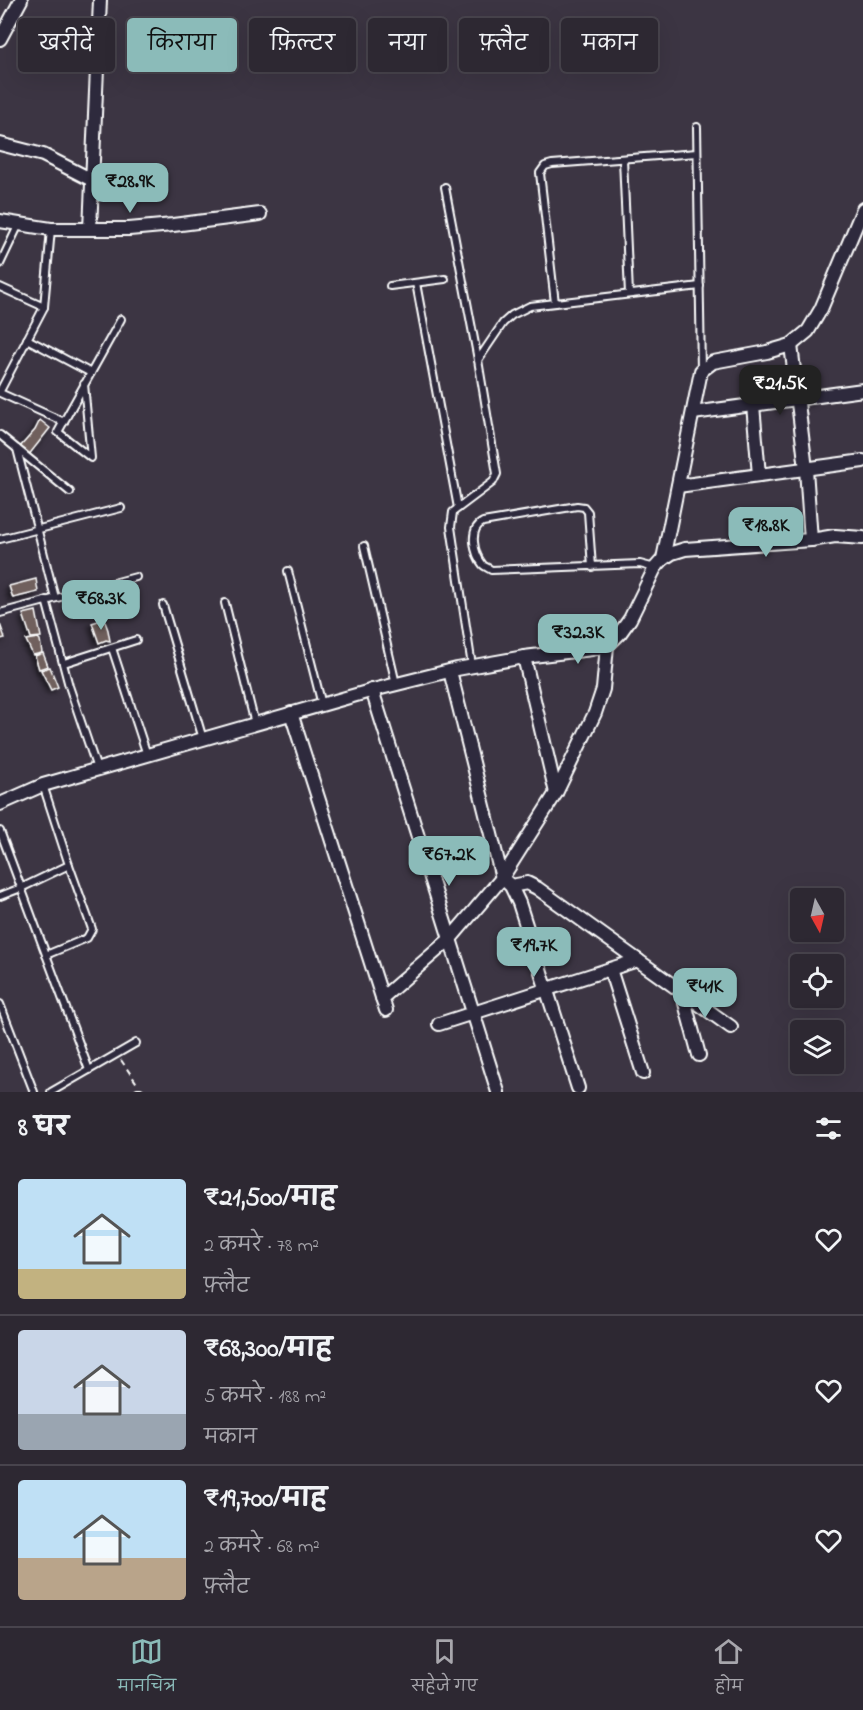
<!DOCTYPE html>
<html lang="hi">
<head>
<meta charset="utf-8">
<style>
	body { margin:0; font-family:"Indie Flower","Playpen Sans Deva",sans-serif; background:#35303a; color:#f1f3f6; height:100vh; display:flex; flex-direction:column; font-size:22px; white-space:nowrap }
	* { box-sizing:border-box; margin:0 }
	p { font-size:20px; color:#a7a6ac }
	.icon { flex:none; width:33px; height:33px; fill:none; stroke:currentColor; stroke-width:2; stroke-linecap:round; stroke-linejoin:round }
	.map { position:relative; height:1092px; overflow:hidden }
	.panel { display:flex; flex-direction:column; background:#2d2832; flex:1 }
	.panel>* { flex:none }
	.guide { position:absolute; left:18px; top:18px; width:828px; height:54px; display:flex; gap:12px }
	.needle { width:39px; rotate:172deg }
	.tools { position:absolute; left:790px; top:888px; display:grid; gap:12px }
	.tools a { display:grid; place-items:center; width:54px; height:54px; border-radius:6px; background:#2d2832; box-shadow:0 6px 24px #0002,0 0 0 2px #48444d; font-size:30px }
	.price { position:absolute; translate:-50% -51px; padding:0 14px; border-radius:12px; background:#8bbbb9; color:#111; font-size:20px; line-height:39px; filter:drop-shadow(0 2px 3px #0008) }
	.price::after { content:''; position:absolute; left:50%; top:36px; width:18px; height:14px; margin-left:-9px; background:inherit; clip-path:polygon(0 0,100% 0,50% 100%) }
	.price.selected { background:#222; color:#fff }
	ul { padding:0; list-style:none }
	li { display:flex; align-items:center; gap:18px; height:150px; padding:0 18px }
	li+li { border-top:2px solid #48444d }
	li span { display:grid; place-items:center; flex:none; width:168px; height:120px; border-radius:6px; color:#555 }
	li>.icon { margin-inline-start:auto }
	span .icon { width:72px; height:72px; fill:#fffc; stroke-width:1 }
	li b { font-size:26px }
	h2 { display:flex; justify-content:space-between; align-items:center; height:72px; padding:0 18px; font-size:26px }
	.chip { padding:0 21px; border-radius:6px; background:#2d2832; box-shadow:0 6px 24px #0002,0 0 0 2px #48444d; font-size:21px; line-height:54px }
	.chip.selected { background:#8bbbb9; color:#111 }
	.menu { display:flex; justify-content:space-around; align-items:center; height:84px; border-top:2px solid #48444d; background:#2d2832; font-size:16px; color:#a7a6ac }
	.menu a { display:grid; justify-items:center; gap:3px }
	.menu .selected { color:#8bbbb9 }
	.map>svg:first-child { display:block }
</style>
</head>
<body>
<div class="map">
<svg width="863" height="1092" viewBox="0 0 863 1092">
	<defs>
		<filter id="shadow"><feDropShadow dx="-3" dy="3" stdDeviation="3" flood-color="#0009"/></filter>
	</defs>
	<rect width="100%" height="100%" fill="#3c3543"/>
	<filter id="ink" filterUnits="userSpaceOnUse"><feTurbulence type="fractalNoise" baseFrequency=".0167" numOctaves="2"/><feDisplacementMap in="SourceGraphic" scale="12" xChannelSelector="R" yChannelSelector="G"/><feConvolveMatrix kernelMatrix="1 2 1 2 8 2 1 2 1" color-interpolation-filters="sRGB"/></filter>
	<g filter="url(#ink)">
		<g fill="#70605d" stroke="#fff" stroke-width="1.5" filter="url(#shadow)">
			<polygon points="40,420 50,428 28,456 19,448 35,430"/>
			<polygon points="36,579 38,592 13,598 9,586"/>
			<polygon points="36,611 41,637 31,638 23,614"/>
			<polygon points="104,619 108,630 110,641 106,640 99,643 92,623"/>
			<polygon points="0,624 5,638 0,639"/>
			<polygon points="38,638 40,640 42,653 33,655 26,640"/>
			<polygon points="43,653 48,666 39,669 35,656"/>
			<polygon points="50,667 58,687 51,690 41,670"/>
		</g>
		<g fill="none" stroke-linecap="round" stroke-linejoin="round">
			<g stroke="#fff" stroke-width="10">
				<g id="lane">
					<polyline points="697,127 701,371"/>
					<polyline points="623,159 629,294"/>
					<polyline points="445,187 478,360 497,474 493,482 453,512 451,527 472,666"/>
					<polyline points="0,264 19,224"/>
					<polyline points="416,283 458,508"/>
					<polyline points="390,286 445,279"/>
					<polyline points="0,287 44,307"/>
					<polyline points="555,303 540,173 545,166 552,164 697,153"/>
					<polyline points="27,339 91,373"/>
					<polyline points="478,360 503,323 512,315 530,306 700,286"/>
					<path d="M84,384l7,74 -33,-26c21,-38 42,-76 63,-113"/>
					<polyline points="0,391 44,307 51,229"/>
					<polyline points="0,393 64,422"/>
					<polyline points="0,435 70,492"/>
					<polyline points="17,449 55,598"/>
					<polyline points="0,539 121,508"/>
					<polyline points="364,546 396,684"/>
					<path d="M592,567l-4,-55 -4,-5 -7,-1 -94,16c-15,7 -9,32 0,43 2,2 6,3 8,5l149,-6 15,4"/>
					<polyline points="288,571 322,705"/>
					<polyline points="46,600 69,686 97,769"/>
					<polyline points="225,603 255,724"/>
					<polyline points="163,605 203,739"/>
					<polyline points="0,613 136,577"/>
					<polyline points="112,648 147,755"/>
					<polyline points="64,663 136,640"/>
					<polyline points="0,831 89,1070"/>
					<polyline points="0,896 21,888 69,865 43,785"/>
					<polyline points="46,955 87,938 92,929 69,865"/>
					<polyline points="0,1004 34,1092"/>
					<polyline points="51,1092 136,1043"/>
					<polyline points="138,1092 140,1092"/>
				</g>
			</g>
			<g stroke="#fff" stroke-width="16">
				<g id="street">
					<polyline points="0,39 21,0"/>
					<polyline points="0,144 43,155 92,180"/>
					<polyline points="0,221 51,229 129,229 173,225 260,214"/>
					<polyline points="90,229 100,0"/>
					<polyline points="791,345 806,469 811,540"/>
					<polyline points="753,405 759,475"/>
					<polyline points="693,413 863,390"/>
					<polyline points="678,486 863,461"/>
					<polyline points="663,559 672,553 685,549 811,540 835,536 863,538"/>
					<polyline points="524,657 556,793"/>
					<polyline points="450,671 502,878 511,886 519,903 578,1088"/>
					<polyline points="372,690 498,1092"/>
					<polyline points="291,713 386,1010"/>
					<polyline points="0,804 43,785 377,689 457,669 524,657 592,649 607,646 620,633 630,619 655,568 663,559 701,371 713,362 767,352 791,345 808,331 821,309 863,209"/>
					<polyline points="511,886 527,883 537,888 731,1027"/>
					<polyline points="610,969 643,1073"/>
					<polyline points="682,992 699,1055"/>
					<polyline points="382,998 450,939 502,878 556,793 595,713 603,689 607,646"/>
					<polyline points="439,1024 638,960"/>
				</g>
			</g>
			<polyline stroke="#fff" stroke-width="2" stroke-dasharray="6 4.5" stroke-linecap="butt" points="121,1060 138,1085"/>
			<use href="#lane" stroke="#2f2a3d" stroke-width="6"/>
			<use href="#street" stroke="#2f2a3d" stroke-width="12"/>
		</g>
	</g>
</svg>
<div class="tools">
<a><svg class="needle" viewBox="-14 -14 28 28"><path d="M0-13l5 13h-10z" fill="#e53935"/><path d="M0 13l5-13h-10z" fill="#a7a6ac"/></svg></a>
<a><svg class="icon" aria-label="locate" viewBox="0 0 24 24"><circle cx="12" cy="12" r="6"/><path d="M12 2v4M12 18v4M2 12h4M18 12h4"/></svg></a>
<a><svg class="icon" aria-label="layers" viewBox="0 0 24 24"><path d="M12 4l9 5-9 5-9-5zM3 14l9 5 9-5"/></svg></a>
</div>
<b class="price" style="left:130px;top:214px">₹28.9K</b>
<b class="price selected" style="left:780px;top:416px">₹21.5K</b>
<b class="price" style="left:766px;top:558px">₹18.8K</b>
<b class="price" style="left:101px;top:631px">₹68.3K</b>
<b class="price" style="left:578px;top:665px">₹32.3K</b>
<b class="price" style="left:449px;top:887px">₹67.2K</b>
<b class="price" style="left:534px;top:978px">₹19.7K</b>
<b class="price" style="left:705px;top:1019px">₹41K</b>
<div class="guide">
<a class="chip">खरीदें</a>
<a class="chip selected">किराया</a>
<a class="chip">फ़िल्टर</a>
<a class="chip">नया</a>
<a class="chip">फ़्लैट</a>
<a class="chip">मकान</a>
</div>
</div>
<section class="panel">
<h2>8 घर<svg class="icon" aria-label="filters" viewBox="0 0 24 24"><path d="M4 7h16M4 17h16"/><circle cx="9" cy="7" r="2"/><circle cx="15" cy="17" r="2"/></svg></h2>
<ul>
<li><span style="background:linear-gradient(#bfe0f5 75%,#c2b280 0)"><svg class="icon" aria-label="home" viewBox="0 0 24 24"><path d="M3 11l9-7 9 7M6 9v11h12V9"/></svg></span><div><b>₹21,500/माह</b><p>2 कमरे · 78 m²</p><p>फ़्लैट</p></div><svg class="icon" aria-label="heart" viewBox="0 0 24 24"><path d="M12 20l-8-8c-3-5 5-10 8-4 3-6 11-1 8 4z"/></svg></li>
<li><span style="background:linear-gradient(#c9d6e8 70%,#9aa5b1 0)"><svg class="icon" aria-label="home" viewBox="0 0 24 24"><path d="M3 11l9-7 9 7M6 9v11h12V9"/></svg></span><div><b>₹68,300/माह</b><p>5 कमरे · 188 m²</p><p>मकान</p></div><svg class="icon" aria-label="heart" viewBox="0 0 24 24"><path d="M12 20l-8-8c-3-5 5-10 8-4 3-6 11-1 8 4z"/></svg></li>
<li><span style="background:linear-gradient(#bfe0f5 65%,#b9a48a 0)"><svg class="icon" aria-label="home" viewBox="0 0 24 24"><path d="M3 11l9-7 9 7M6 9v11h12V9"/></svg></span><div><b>₹19,700/माह</b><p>2 कमरे · 68 m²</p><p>फ़्लैट</p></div><svg class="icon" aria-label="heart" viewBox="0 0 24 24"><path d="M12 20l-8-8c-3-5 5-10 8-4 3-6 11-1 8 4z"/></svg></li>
</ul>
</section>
<nav class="menu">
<a class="selected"><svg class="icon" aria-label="map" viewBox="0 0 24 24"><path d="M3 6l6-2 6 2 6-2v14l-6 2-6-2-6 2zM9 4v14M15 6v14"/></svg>मानचित्र</a>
<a><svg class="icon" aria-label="saved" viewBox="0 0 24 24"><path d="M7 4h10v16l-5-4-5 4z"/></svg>सहेजे गए</a>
<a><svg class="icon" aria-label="home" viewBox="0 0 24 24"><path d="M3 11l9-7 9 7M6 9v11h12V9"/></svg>होम</a>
</nav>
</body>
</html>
